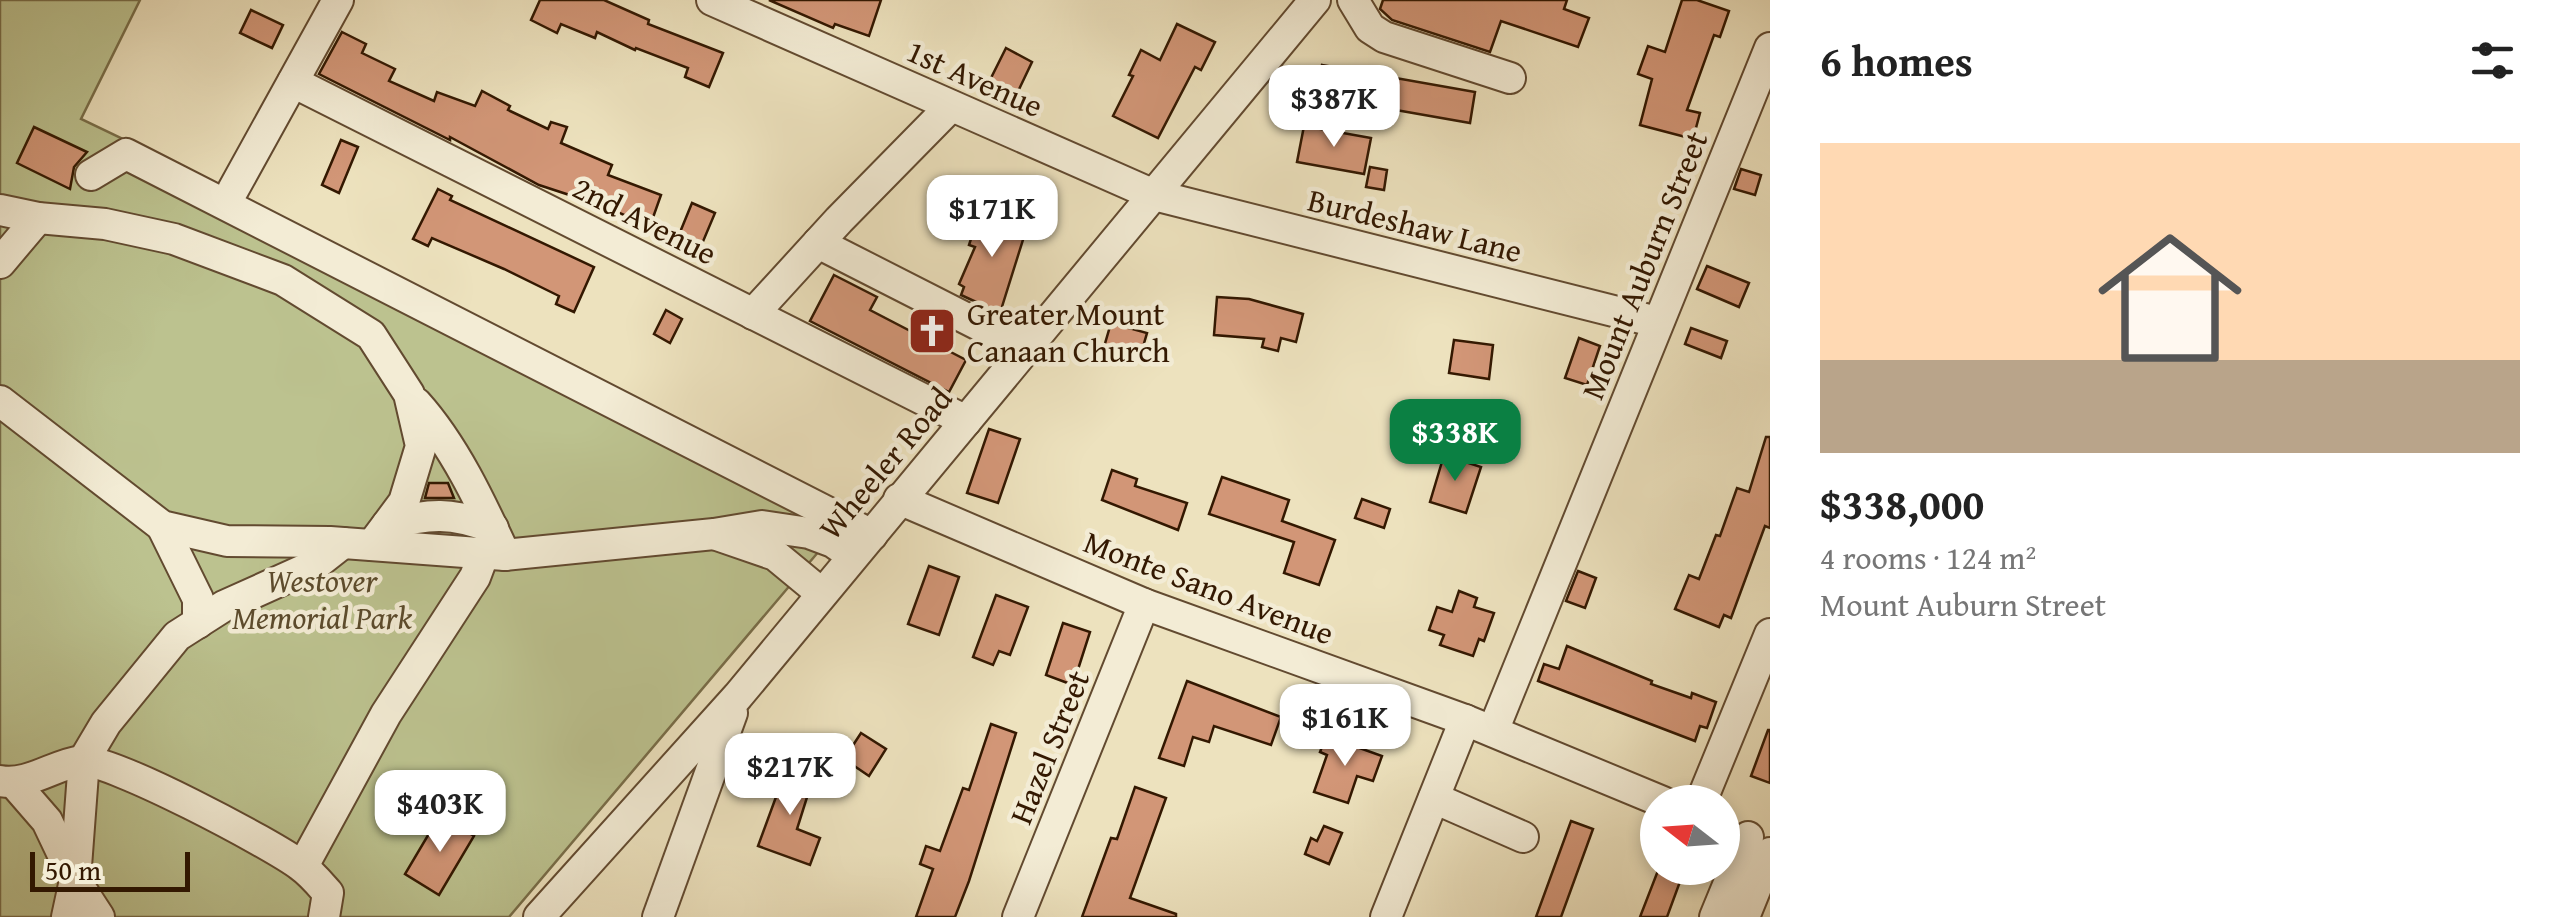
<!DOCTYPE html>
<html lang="en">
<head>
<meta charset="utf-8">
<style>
	body { margin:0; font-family:"Gentium Book Plus",serif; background:#f2f2f2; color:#222; height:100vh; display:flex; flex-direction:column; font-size:38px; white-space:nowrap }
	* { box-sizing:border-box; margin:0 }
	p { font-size:32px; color:#767676 }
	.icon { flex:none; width:55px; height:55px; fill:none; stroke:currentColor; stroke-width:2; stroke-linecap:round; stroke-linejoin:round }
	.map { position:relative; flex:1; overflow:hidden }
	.details { display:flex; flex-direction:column; background:#fff; width:800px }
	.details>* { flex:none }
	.needle { width:65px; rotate:287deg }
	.controls { position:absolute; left:1640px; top:785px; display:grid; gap:20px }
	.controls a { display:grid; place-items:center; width:100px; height:100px; border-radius:50%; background:#fff; box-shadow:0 5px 15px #0003; font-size:50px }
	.scale { position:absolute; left:30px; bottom:25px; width:160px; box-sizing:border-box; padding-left:10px; border:5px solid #331801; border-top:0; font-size:28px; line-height:35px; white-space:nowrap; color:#331801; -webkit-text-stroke:8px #f3ecd5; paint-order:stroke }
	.price { position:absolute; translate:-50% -85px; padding:0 22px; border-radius:20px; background:#fff; color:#222; font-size:32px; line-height:65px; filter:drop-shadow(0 2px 5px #0008) }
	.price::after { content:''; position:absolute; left:50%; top:60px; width:30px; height:22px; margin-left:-15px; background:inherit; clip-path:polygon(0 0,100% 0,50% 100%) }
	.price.current { background:#0b8043; color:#fff }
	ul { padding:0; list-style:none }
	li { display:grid; align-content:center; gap:20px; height:530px; padding:0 50px }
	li+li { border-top:2px solid #e0e0e0 }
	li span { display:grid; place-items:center; height:310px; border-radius:0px; color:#555 }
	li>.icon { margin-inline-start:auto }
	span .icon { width:180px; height:180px; fill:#fffc; stroke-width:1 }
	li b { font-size:42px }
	h2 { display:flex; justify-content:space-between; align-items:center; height:120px; padding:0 50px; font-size:42px }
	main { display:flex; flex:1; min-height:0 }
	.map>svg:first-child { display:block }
</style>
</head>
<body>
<main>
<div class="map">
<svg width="1770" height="917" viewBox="0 0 1770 917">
	<rect width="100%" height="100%" fill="#ede2be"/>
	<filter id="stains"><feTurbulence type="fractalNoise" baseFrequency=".002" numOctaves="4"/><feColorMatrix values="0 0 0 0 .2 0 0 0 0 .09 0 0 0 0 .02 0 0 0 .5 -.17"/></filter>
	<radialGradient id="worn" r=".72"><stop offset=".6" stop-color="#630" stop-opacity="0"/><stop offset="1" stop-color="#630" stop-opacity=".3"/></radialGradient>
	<polygon fill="#bcc28f" stroke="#786d48" stroke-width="2.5" points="0,0 140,0 81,119 192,172 853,511 509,917 0,917"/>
	<g fill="#d29677" stroke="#331801" stroke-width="2.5">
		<polygon points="540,0 604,0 649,20 648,24 723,53 709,87 685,77 688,68 636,48 635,50 597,32 595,38 561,24 557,33 531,20"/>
		<polygon points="769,0 881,0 869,36 835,24 833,28"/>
		<polygon points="1383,0 1567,0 1564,9 1589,18 1578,47 1501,21 1490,52 1392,20 1380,9"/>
		<polygon points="1682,0 1697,0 1729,11 1720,37 1714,35 1687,110 1700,113 1693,139 1640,125 1652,79 1638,74 1648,46 1665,52"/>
		<polygon points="251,10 283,25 272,48 240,33"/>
		<polygon points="1177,24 1215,42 1201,70 1195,67 1158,138 1113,116 1133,76 1129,75 1141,50 1160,60"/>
		<polygon points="342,32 366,44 362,53 395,69 389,81 434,101 437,92 475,106 482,91 510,106 508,110 548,129 551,122 567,127 561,143 612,165 608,175 661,195 650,226 603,206 539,185 450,137 450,140 319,74"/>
		<polygon points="1006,48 1032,62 1012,104 985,90"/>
		<polygon points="1322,65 1475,92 1470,123 1316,96"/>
		<polygon points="1304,126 1371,138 1364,174 1297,162"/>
		<polygon points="34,127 87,152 74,167 70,189 17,163"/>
		<polygon points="341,140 358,147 339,193 322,185"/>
		<polygon points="1370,167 1387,170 1384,190 1366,187"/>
		<polygon points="1741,169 1761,175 1755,195 1734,189"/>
		<polygon points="438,189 452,196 450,200 594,267 574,312 556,304 559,296 504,269 432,238 428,246 413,239"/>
		<polygon points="692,203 715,213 699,251 676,242"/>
		<polygon points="980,211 1027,227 1000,313 961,295 964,287 959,284 975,247 969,245"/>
		<polygon points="1707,266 1749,283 1739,307 1697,289"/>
		<polygon points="834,275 877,297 870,310 966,360 949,392 810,321"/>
		<polygon points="1217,297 1249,299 1303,314 1296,342 1281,338 1278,351 1262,347 1264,339 1214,335"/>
		<polygon points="666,310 682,319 670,343 654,334"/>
		<polygon points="1111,323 1147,333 1140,357 1104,347"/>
		<polygon points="1691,328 1727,341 1721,358 1685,344"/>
		<polygon points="1579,338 1600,346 1587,385 1565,378"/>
		<polygon points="1454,340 1493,345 1489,379 1449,373"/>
		<polygon points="989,429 1020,439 998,503 967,493"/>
		<polygon points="1766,437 1770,437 1770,528 1765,526 1731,618 1724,615 1719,627 1675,609 1689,575 1699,579 1716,535 1720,536 1737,488 1749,492"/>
		<polygon points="1444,455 1481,467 1466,513 1430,502"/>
		<polygon points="1112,470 1137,479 1135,486 1187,503 1178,530 1102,500"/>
		<polygon points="1222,477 1289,500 1282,521 1335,540 1319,585 1284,573 1294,542 1209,514"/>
		<polygon points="429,483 448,483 454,498 425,498"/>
		<polygon points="1362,499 1390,509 1384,528 1355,518"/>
		<polygon points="929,566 959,577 939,635 908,624"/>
		<polygon points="1578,571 1596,578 1585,608 1566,601"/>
		<polygon points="1459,591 1477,598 1474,607 1494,613 1484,641 1479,639 1473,656 1440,645 1444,635 1429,630 1437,607 1452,612"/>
		<polygon points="996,595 1028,607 1010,655 999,651 993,665 973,657"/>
		<polygon points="1063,623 1090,632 1073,685 1046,675"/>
		<polygon points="1567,646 1652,681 1651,684 1691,698 1692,693 1716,702 1707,728 1700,726 1695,741 1538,681 1544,664 1559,669"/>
		<polygon points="1187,681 1281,717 1271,745 1214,726 1209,742 1193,737 1184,766 1159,758"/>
		<polygon points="991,724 1016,733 969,881 955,917 916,917 933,869 920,864 926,846 940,851 963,788 969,790"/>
		<polygon points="1768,730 1770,730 1770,783 1751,776"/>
		<polygon points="861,733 886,749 869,776 844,759"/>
		<polygon points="1326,736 1382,756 1373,781 1357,776 1348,803 1314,792 1327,755 1320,752"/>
		<polygon points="783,766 814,775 797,829 820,838 810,865 758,846 776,797 773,796"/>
		<polygon points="1135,787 1166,798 1130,898 1176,914 1176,917 1082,917 1111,838 1117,839"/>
		<polygon points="440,815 474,836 439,895 405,874"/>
		<polygon points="1571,821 1593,829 1561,917 1536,917"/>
		<polygon points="1324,826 1342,833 1329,864 1305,854 1311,838 1317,841"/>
		<polygon points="1659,868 1685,868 1667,917 1640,917"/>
	</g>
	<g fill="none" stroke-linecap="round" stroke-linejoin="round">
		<g stroke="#624a30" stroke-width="34">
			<g id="minor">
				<polyline points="712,0 1154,195 1657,322"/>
				<polyline points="1353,0 1370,28 1384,37 1510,78"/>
				<polyline points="293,82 966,421"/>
				<polyline points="91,175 126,154 872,535"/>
				<polyline points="233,190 338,0"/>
				<polyline points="0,210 38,218 105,224 174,239 283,280 371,335 409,394 421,446 404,502 372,545"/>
				<polyline points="818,243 983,327 1032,342"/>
				<polyline points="0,263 38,218"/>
				<polyline points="753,314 839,220 951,106"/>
				<polyline points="0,401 162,526 227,541 330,542 505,555 714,534 762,526 809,533 833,542 853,556"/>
				<path d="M416,403c38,42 65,100 89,152"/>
				<polyline points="899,499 1144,604 1465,720 1663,802"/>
				<path d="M387,525c42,-12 65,-13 106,3"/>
				<polyline points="162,526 198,599 198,623"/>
				<polyline points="717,535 775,555 821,593"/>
				<polyline points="1493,731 1770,48"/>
				<path d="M0,781c29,5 53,-16 81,-20 27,-4 193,84 220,105 10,7 19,18 27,27l-4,24"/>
				<polyline points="14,783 47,821 75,880 99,917"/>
				<polyline points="1434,798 1523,837"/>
				<polyline points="1701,802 1770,634"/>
				<polyline points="303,866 386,714 475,577 484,553"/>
				<polyline points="67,917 75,880 84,760 106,723 177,636 224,606 315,565 343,543"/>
				<polyline points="539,917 738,696 1315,0"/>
				<polyline points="658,917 732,713"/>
				<polyline points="1018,917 1144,604"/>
				<polyline points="1386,917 1465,720"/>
				<polyline points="1715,917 1748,837"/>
				<polyline points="1744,917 1770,853"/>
			</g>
		</g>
		<use href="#minor" stroke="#f3ecd5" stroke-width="30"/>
	</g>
	<defs>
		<g id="church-square" transform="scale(2.5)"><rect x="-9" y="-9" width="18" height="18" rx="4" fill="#8f2418" stroke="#f3ecd5"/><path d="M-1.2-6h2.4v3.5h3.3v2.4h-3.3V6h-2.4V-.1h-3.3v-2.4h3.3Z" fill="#fff"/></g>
	</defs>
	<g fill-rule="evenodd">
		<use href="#church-square" x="932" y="331"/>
	</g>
	<g text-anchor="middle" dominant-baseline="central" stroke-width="9" stroke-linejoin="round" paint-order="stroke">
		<g font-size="32" fill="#331801" stroke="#f3ecd5">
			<text transform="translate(975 78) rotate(24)">1st Avenue</text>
			<text transform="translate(645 220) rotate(27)">2nd Avenue</text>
			<text transform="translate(1415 225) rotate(14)">Burdeshaw Lane</text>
			<text transform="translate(1644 265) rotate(-68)">Mount Auburn Street</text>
			<text transform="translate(885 463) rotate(-50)">Wheeler Road</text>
			<text transform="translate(1209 587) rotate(21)">Monte Sano Avenue</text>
			<text transform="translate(1049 747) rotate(-68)">Hazel Street</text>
		</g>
		<g font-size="32" fill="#331801" stroke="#f3ecd5" text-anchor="start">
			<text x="967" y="313">Greater Mount<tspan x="967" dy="37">Canaan Church</tspan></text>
		</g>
		<g font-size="32" font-style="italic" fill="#5c4b2c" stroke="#f3ecd5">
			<text x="322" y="580">Westover<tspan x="322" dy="37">Memorial Park</tspan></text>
		</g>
	</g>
	<rect width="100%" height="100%" filter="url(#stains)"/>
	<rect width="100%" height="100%" fill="url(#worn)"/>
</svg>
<div class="controls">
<a><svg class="needle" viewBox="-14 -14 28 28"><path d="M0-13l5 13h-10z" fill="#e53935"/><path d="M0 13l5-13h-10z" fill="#767676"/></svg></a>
</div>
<div class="scale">50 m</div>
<b class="price" style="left:1334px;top:150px">$387K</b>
<b class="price" style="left:992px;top:260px">$171K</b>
<b class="price current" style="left:1455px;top:484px">$338K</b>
<b class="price" style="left:1345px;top:769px">$161K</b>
<b class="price" style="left:790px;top:818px">$217K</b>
<b class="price" style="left:440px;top:855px">$403K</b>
</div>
<section class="details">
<h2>6 homes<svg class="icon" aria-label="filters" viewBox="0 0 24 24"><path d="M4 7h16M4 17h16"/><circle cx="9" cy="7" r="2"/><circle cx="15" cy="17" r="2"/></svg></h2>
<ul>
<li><span style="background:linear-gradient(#ffd9b3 70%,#b9a48a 0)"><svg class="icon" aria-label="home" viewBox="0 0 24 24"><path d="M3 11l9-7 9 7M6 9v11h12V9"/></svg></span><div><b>$338,000</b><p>4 rooms · 124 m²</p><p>Mount Auburn Street</p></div></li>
</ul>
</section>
</main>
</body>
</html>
